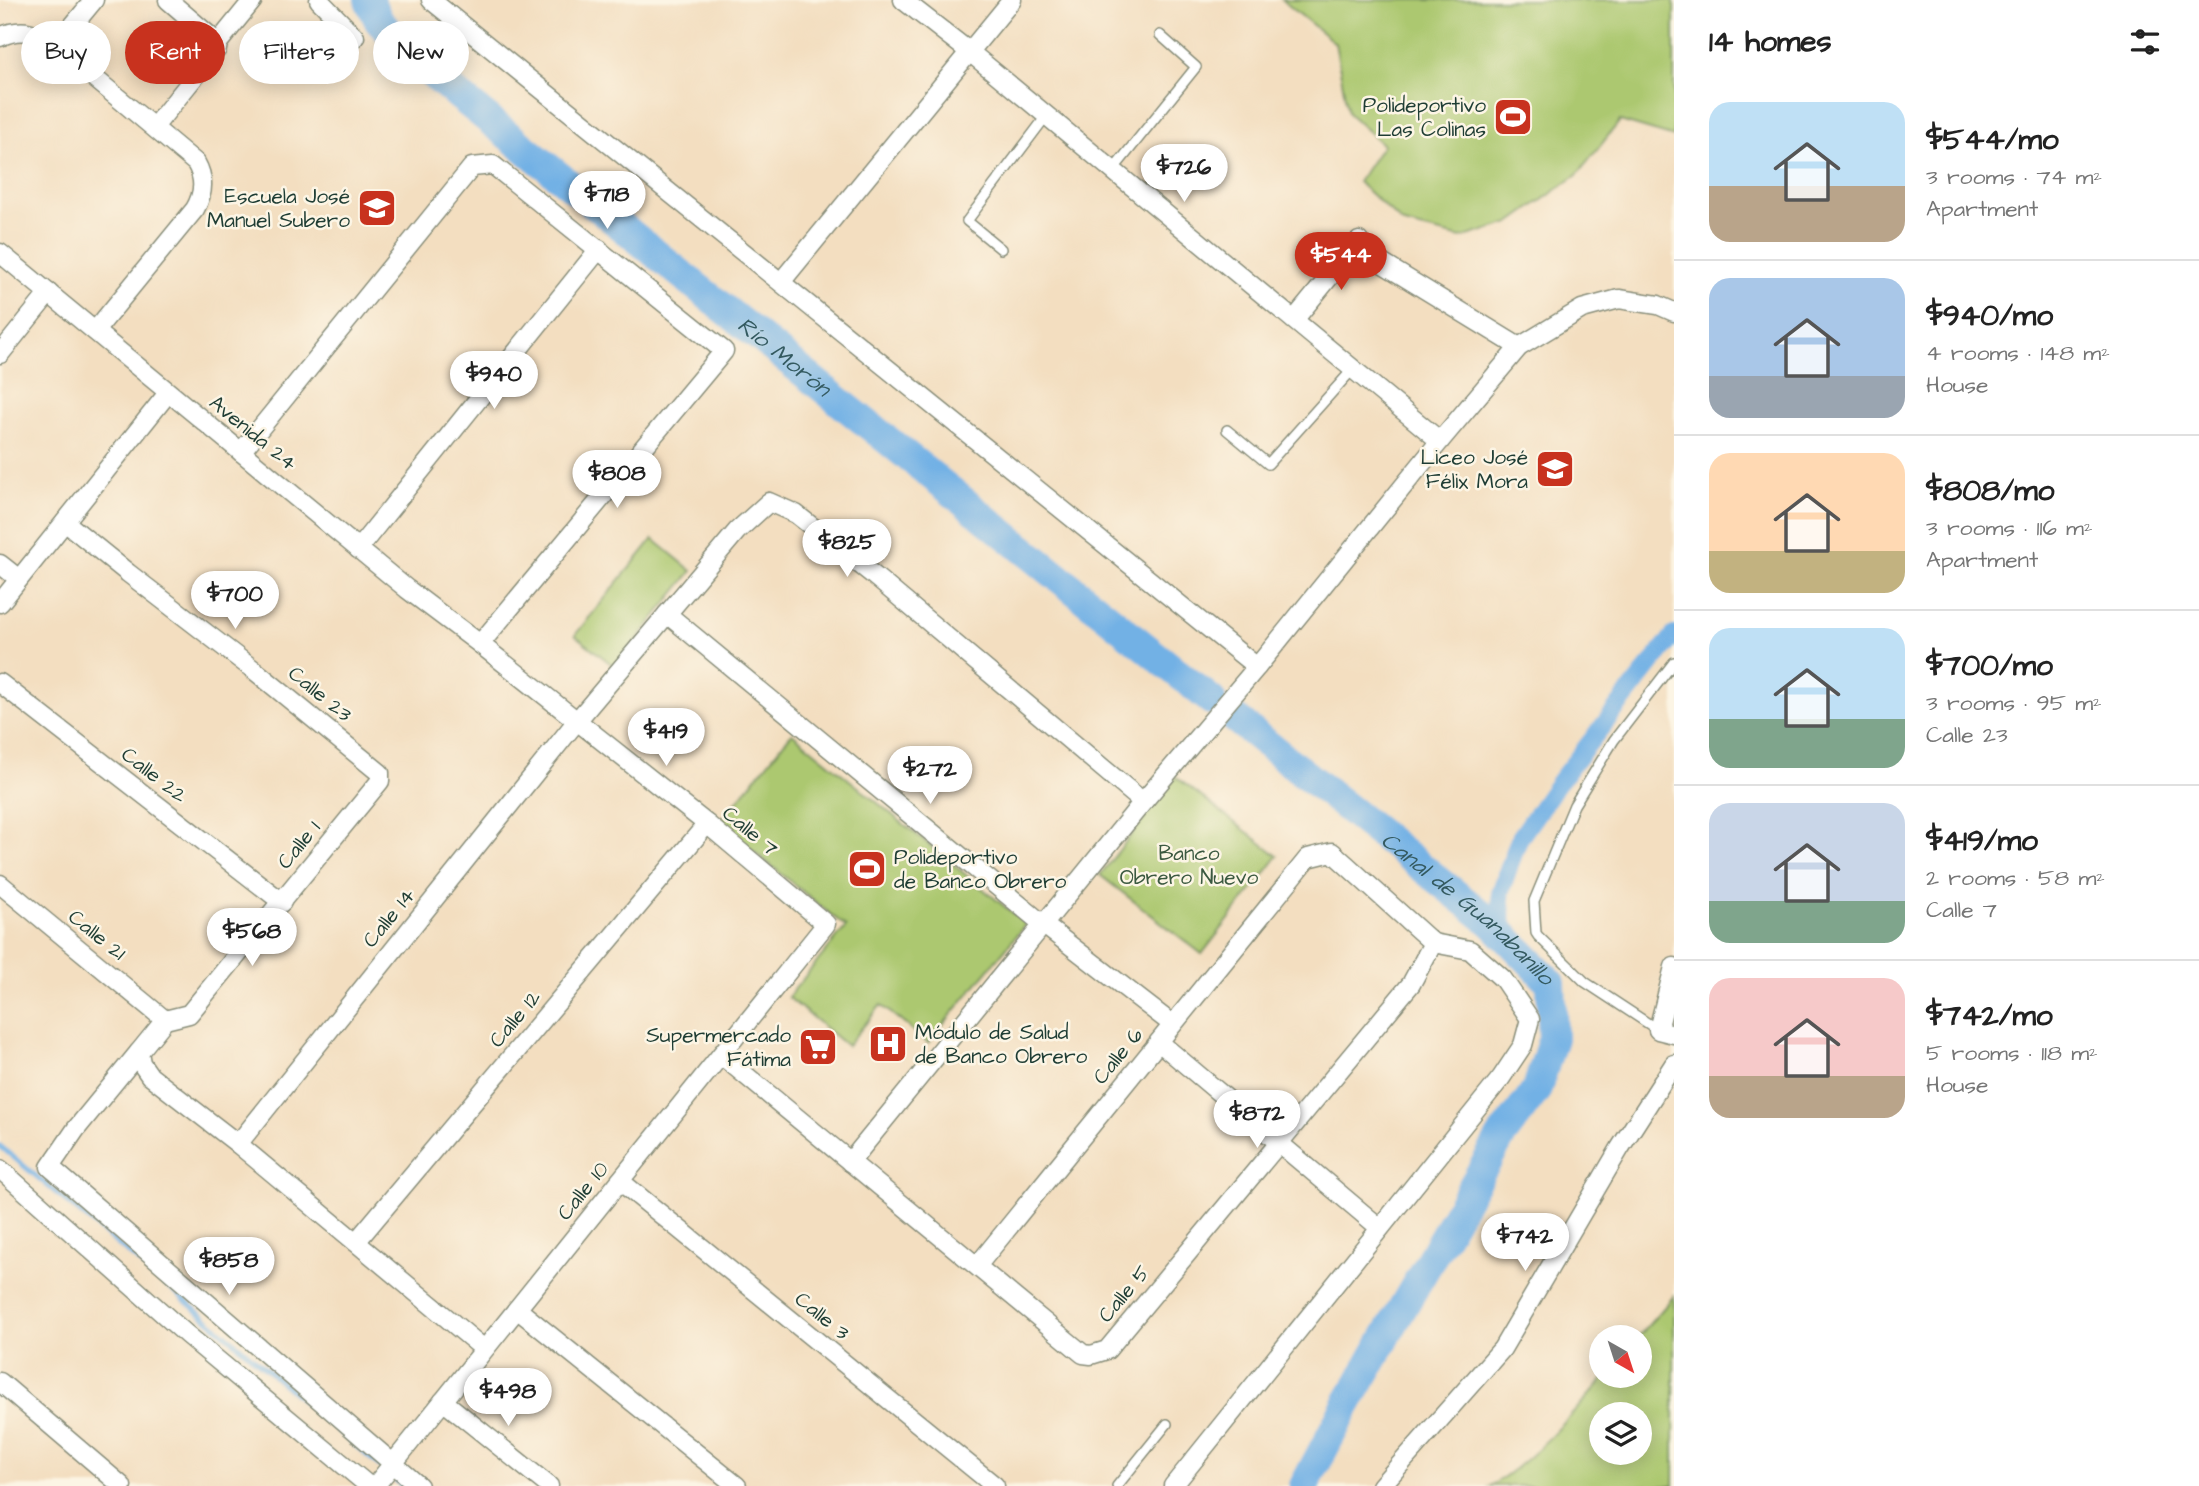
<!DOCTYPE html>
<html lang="en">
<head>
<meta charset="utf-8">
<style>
	body { margin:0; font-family:"Architects Daughter",sans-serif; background:#f2f2f2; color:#222; height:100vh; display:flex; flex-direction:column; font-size:26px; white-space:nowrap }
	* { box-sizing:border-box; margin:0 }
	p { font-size:23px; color:#767676 }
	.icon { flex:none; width:38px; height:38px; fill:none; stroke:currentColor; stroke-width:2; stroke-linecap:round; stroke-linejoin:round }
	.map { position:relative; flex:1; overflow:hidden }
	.sheet { display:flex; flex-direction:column; background:#fff; width:525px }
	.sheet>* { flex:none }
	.top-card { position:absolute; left:21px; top:21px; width:665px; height:63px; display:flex; gap:14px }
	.needle { width:46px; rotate:141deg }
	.fabs { position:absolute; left:1589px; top:1325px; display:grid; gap:14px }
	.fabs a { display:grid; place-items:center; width:63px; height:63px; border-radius:50%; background:#fff; box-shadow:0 4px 18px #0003; font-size:35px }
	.price { position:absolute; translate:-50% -60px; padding:0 16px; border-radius:24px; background:#fff; color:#222; font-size:23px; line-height:46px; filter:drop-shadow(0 2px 4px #0008) }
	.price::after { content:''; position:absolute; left:50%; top:42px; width:21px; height:16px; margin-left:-10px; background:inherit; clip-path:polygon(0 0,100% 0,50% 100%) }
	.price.current { background:#c8321e; color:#fff }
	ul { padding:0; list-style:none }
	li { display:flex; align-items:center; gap:21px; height:175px; padding:0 35px }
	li+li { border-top:2px solid #e0e0e0 }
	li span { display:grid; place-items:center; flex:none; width:196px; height:140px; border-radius:21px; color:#555 }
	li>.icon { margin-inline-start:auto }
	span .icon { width:84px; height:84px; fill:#fffc; stroke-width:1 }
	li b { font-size:30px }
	h2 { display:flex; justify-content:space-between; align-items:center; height:84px; padding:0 35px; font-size:30px }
	.pill { padding:0 24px; border-radius:32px; background:#fff; box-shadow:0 4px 18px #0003; font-size:24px; line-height:63px }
	.pill.current { background:#c8321e; color:#fff }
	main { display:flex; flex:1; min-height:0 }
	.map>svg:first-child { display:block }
</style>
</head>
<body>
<main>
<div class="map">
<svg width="1674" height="1486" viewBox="0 0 1674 1486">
	<rect width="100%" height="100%" fill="#fcf5e5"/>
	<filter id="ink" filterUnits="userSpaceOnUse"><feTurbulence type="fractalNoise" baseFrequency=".0143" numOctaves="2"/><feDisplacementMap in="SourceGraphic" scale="14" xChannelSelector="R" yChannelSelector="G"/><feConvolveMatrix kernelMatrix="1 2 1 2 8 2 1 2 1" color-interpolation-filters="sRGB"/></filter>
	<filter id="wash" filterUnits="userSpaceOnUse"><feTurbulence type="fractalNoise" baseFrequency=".00686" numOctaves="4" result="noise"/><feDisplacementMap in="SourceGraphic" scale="28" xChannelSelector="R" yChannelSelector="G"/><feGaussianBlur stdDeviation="1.57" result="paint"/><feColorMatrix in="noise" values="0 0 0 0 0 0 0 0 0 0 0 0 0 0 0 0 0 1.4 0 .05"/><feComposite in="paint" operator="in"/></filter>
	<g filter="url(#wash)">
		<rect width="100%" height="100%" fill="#f3dec0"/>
		<g fill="#acc86f" stroke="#668252" stroke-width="2" fill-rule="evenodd">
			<polygon points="1282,0 1674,0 1674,137 1620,121 1577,175 1510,223 1461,238 1404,224 1358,182 1383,145 1348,113 1335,43"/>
			<polygon points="653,539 692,571 615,667 575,635"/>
			<polygon points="792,733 1026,924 928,1043 881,1005 847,1046 788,997 846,927 719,823"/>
			<polygon points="1176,777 1278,856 1202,954 1100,875"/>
			<path d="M1674,1296v190h-184c40,-23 85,-74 116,-110h34v-39h-2zM1601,1414h39v38h-39z"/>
		</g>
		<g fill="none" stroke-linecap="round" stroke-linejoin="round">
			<polyline stroke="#72b1e5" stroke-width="5" points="0,1146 237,1344 403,1486"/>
			<polyline stroke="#72b1e5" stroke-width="18" points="1504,936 1500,893 1519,839 1561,779 1674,635"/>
			<g stroke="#72b1e5" stroke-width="30">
				<path id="s1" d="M369,0l10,21 43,45 789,634"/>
				<path id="s2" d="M1233,717l259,206 59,60 2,55 -16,51 -36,48 -155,269 -42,80"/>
			</g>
		</g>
	</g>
	<g filter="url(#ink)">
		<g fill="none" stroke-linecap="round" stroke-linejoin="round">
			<g stroke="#898e7a" stroke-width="12">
				<g id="service">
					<polyline points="1113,170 1196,67 1160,35"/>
					<polyline points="1001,249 967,221 1047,115"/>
					<polyline points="1227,430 1268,464 1353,369"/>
					<polyline points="1658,1030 1585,982 1538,936 1536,933 1534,901 1574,805 1614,740 1674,662"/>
					<polyline points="1117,1486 1167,1424"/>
				</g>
			</g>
			<g stroke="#898e7a" stroke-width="21">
				<g id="minor">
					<polyline points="168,0 218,43"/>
					<polyline points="319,0 355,37"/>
					<polyline points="431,0 1257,667"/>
					<polyline points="903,0 971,53 1440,441"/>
					<path d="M0,37c23,-11 37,-4 56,9l140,117c9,16 8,30 -1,46l-100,122"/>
					<polyline points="56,46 94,0"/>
					<polyline points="154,127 217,49 218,43 253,0"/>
					<polyline points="1354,246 1519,347"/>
					<polyline points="0,253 407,589 480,644 707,824 826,924 375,1486"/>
					<polyline points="781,282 1012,0"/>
					<polyline points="1294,320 1359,241"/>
					<polyline points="0,354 49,293"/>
					<polyline points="241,452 472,167 493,165 724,351 480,644"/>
					<polyline points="65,522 128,573 254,670 380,773 380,781 189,1014 165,1020 139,1052 141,1063 150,1076 238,1144 484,1349"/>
					<polyline points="358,549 599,249"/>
					<polyline points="0,564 19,579"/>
					<polyline points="0,603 168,393"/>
					<polyline points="667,614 1044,925 1172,1024"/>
					<polyline points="0,683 282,902"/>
					<polyline points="0,884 165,1020"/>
					<polyline points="1674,967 1658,1030 1674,1034"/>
					<polyline points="1159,1042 1380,1228"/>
					<polyline points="139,1052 76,1129 50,1167 419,1486"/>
					<polyline points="721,1055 1083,1354 1091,1355 1107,1350 1411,984 1433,943 1332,852 1308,858 977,1266"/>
					<polyline points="238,1144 576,722 737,531 769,502 796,514 872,574 1143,802"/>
					<polyline points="850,1162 1143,802 1257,667 1440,441 1519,347 1582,309 1619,299 1658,305 1674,312"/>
					<polyline points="0,1169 186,1334 369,1486"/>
					<polyline points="620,1181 995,1486"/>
					<polyline points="356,1242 707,824"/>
					<polyline points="517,1309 737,1486"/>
					<polyline points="0,1382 122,1486"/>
					<polyline points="443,1401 549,1486"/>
					<polyline points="1173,1486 1501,1078 1523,1045 1530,1019 1503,979 1470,950 1433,943"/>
					<polyline points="1381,1486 1502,1349 1620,1148 1674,1064"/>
				</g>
			</g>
			<use href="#service" stroke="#fff" stroke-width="9"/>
			<use href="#minor" stroke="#fff" stroke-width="18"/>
		</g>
	</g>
	<defs>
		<g id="stadium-square" transform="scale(2.0125)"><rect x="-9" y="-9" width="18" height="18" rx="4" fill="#c8321e" stroke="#fcf5e5"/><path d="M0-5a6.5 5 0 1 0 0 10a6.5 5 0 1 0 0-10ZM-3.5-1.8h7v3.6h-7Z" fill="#fff"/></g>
		<g id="school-square" transform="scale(2.0125)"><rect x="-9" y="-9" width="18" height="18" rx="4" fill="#c8321e" stroke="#fcf5e5"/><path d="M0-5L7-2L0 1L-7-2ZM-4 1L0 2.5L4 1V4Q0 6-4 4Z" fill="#fff"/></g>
		<g id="hospital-square" transform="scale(2.0125)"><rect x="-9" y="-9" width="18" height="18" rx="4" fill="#c8321e" stroke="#fcf5e5"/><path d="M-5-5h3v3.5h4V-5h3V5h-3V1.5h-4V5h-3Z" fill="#fff"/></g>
		<g id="supermarket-square" transform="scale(2.0125)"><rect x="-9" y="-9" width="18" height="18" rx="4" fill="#c8321e" stroke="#fcf5e5"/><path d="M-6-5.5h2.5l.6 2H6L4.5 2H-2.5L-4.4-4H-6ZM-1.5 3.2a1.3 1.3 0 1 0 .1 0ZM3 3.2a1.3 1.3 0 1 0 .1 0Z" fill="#fff"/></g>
	</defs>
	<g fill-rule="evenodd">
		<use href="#stadium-square" x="1513" y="117"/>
		<use href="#school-square" x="377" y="208"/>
		<use href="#school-square" x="1555" y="469"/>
		<use href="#stadium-square" x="867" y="869"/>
		<use href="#hospital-square" x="888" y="1044"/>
		<use href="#supermarket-square" x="818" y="1047"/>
	</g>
	<g text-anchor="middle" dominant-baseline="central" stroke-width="5" stroke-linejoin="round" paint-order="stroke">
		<g font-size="21" fill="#1f3d34" stroke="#fcf5e5" text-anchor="end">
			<text x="1486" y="105">Polideportivo<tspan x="1486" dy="24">Las Colinas</tspan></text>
			<text x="350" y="196">Escuela José<tspan x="350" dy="24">Manuel Subero</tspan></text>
			<text x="1528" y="457">Liceo José<tspan x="1528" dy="24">Félix Mora</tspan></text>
			<text x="894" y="857" text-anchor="start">Polideportivo<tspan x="894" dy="24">de Banco Obrero</tspan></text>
			<text x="915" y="1032" text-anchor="start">Módulo de Salud<tspan x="915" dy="24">de Banco Obrero</tspan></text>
			<text x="791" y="1035">Supermercado<tspan x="791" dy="24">Fátima</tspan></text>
		</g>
		<g font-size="21" fill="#1f3d34" stroke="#fcf5e5">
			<text transform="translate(253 433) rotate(39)">Avenida 24</text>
			<text transform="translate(320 694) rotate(39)">Calle 23</text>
			<text transform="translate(154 775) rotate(38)">Calle 22</text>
			<text transform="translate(750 831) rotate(40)">Calle 7</text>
			<text transform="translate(299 845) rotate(-51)">Calle 1</text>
			<text transform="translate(389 918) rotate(-51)">Calle 14</text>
			<text transform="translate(97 935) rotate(39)">Calle 21</text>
			<text transform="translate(515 1019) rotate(-50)">Calle 12</text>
			<text transform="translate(1118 1056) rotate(-51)">Calle 6</text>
			<text transform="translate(583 1191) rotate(-51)">Calle 10</text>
			<text transform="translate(1124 1294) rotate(-50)">Calle 5</text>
			<text transform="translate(822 1316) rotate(39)">Calle 3</text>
		</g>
		<g font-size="21" fill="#3b5940" stroke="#fcf5e5">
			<text x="1189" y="853">Banco<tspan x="1189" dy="24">Obrero Nuevo</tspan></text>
		</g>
		<g font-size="23" font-style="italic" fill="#345a60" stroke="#fcf5e5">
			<text stroke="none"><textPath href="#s1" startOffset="550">Río Morón</textPath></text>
			<text stroke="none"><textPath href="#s2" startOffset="303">Canal de Guanabanillo</textPath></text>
		</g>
	</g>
</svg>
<div class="fabs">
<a><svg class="needle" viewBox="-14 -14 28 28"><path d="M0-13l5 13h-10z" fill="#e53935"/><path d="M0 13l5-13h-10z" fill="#767676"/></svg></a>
<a><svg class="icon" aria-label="layers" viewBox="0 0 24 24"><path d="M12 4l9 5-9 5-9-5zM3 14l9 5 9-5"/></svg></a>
</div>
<b class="price" style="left:1184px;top:204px">$726</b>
<b class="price" style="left:607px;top:231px">$718</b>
<b class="price current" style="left:1341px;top:292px">$544</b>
<b class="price" style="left:494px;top:411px">$940</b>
<b class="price" style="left:617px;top:510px">$808</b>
<b class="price" style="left:847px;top:579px">$825</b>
<b class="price" style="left:235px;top:631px">$700</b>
<b class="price" style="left:666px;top:768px">$419</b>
<b class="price" style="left:930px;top:806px">$272</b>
<b class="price" style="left:252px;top:968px">$568</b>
<b class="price" style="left:1257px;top:1150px">$872</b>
<b class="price" style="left:1525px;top:1273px">$742</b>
<b class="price" style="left:229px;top:1297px">$858</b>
<b class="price" style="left:508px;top:1428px">$498</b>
<div class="top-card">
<a class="pill">Buy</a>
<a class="pill current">Rent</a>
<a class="pill">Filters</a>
<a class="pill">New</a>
</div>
</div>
<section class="sheet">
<h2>14 homes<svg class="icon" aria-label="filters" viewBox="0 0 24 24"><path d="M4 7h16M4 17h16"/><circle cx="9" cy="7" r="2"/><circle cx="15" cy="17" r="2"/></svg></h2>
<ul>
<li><span style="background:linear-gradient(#bfe0f5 60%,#b9a48a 0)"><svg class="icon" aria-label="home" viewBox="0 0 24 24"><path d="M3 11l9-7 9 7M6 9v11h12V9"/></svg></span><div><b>$544/mo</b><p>3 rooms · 74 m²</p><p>Apartment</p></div></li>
<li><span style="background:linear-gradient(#a9c7e8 70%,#9aa5b1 0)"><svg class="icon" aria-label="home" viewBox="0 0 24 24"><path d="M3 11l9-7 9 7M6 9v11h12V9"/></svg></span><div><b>$940/mo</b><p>4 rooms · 148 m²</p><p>House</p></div></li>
<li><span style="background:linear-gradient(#ffd9b3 70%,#c2b280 0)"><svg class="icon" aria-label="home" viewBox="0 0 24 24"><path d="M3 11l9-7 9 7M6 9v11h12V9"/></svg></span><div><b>$808/mo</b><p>3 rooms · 116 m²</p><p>Apartment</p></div></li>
<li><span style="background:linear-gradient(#bfe0f5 65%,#7fa58c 0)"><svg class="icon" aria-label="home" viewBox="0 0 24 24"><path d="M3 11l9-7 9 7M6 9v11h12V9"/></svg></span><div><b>$700/mo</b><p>3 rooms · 95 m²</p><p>Calle 23</p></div></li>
<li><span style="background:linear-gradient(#c9d6e8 70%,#7fa58c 0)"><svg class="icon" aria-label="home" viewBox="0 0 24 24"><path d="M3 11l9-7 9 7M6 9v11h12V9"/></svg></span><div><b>$419/mo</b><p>2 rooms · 58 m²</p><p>Calle 7</p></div></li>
<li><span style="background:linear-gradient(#f6c9c9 70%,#b9a48a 0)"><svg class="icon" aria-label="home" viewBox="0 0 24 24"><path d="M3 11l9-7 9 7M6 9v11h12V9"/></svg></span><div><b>$742/mo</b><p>5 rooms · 118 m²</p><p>House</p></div></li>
</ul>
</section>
</main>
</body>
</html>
